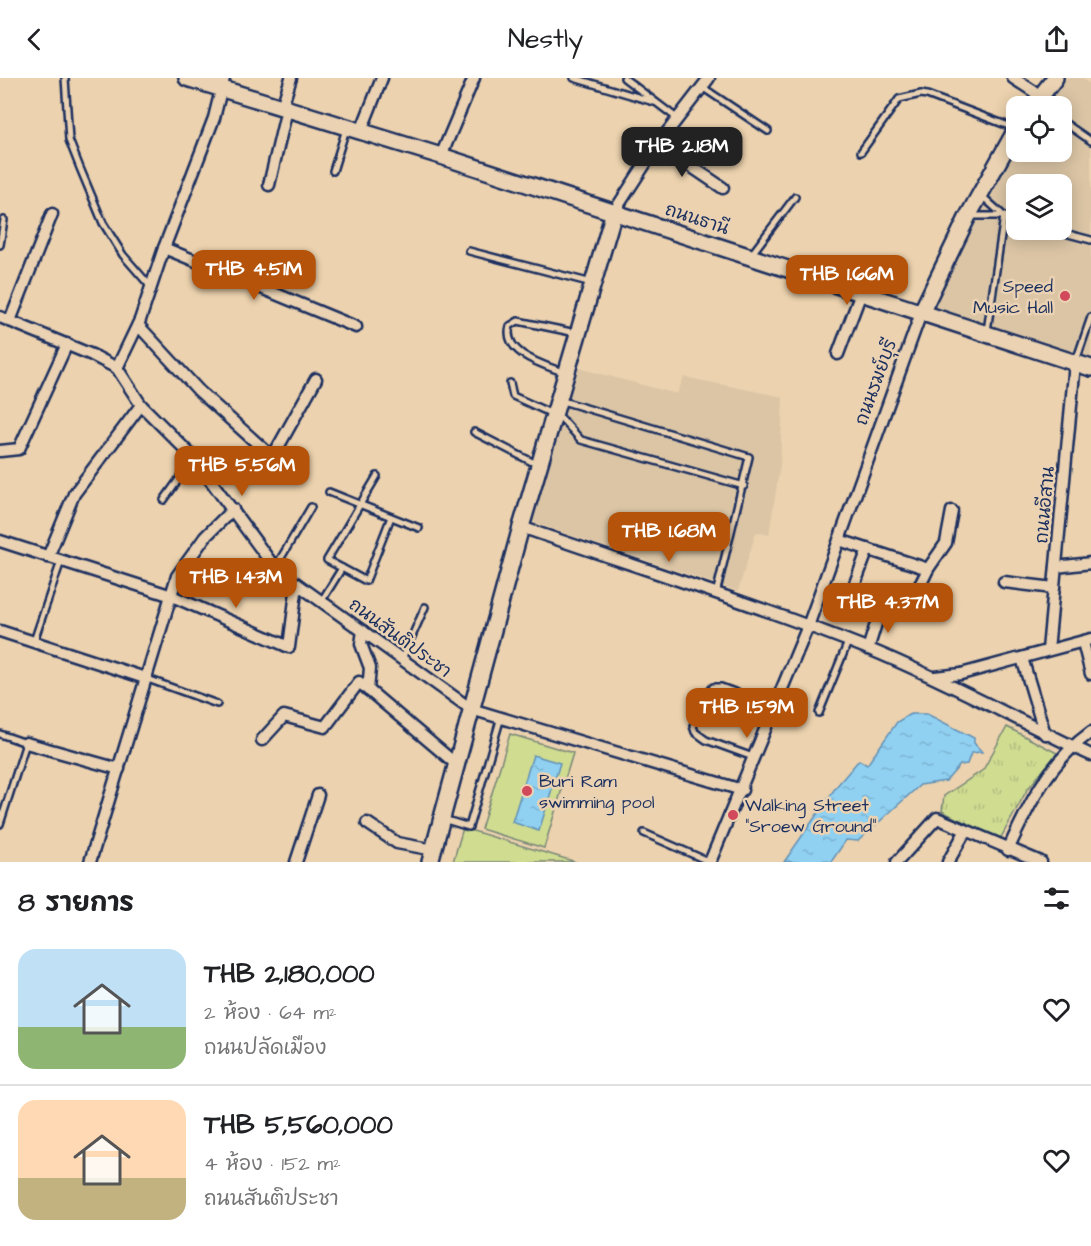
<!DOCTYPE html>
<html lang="th">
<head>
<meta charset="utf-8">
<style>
	body { margin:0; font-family:"Architects Daughter","Playpen Sans Thai",sans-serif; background:#f2f2f2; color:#202124; height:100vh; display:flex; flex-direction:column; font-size:22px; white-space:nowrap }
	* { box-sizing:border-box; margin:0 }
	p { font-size:20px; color:#757577 }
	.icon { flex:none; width:33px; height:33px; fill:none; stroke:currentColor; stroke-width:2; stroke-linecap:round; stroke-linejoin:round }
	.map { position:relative; height:784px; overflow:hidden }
	.details { display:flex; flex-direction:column; background:#fff; flex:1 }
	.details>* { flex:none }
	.tools { position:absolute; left:1006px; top:18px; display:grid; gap:12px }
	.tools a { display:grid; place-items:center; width:66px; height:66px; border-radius:12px; background:#fff; box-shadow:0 3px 15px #0003; font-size:30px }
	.price { position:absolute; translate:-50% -51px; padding:0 14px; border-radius:12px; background:#b45309; color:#fff; font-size:20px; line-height:39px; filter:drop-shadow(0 2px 3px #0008) }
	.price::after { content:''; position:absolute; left:50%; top:36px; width:18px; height:14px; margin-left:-9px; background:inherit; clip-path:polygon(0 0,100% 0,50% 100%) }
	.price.current { background:#222; color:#fff }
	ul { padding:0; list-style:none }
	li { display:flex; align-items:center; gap:18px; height:150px; padding:0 18px }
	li+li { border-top:2px solid #e0e0e0 }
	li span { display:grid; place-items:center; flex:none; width:168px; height:120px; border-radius:18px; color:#555 }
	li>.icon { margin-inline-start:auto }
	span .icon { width:72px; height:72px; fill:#fffc; stroke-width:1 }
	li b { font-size:26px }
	h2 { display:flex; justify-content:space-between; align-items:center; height:72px; padding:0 18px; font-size:26px }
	header { display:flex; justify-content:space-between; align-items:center; height:78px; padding:0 18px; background:#fff; font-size:27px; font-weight:600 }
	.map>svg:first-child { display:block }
</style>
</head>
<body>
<header><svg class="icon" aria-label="back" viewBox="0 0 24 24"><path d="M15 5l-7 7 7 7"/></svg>Nestly<svg class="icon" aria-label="share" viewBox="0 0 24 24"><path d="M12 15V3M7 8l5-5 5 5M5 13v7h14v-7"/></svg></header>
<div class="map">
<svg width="1091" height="784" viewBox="0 0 1091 784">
	<defs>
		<pattern id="park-tufts" width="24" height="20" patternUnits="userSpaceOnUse" patternTransform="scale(1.5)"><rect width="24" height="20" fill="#d0dc90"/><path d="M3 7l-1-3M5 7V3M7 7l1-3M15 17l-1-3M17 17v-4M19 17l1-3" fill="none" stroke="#b2bd7f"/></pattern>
		<pattern id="water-ripples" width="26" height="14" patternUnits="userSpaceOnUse" patternTransform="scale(1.5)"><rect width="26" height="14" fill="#90d0f1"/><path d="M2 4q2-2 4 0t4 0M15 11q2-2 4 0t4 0" fill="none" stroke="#7cb3d1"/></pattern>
	</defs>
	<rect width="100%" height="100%" fill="#ecd2ae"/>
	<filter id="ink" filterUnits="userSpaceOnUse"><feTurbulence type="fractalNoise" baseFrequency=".0167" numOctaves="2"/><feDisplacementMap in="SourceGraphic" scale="12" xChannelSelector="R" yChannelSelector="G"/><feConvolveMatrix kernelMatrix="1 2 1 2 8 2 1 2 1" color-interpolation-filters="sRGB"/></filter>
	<g filter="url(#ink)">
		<g fill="#dbc5a5" fill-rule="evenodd">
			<path d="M1062,0h20l9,7v277l-164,-52 90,-172v14h45v-46h-23zM1017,106h45v46h-45z"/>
			<polygon points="578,290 677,316 684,299 783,319 780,387 769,457 756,454 738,513 532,444"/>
		</g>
		<polygon fill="url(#park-tufts)" stroke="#768677" stroke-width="1.5" points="1007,649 1057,675 1027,712 999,763 942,733 944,718 983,692"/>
		<g fill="#d0dc90" stroke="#768677" stroke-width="1.5">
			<polygon points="510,656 573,675 544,770 481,751"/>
			<polygon points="463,750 576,784 453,784"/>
		</g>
		<g fill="url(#water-ripples)" stroke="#6190b6" stroke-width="1.5">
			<polygon points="910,636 927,636 974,660 974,665 982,674 971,675 967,686 960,687 946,703 920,707 858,763 846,762 831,784 784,784 836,709 859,682 867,687 897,644"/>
			<polygon points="533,677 560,685 539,753 512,744"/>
		</g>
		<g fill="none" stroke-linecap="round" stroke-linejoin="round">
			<g stroke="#1b2f5e" stroke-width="10">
				<g id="lane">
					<polyline points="65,0 69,62 80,90 103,145 123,177 150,208"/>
					<polyline points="574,0 654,24"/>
					<polyline points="624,0 678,41"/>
					<polyline points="702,9 768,53"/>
					<polyline points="1062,43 1091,63"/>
					<polyline points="861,74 899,21 921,16 927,17 1014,50"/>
					<polyline points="333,93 346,51"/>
					<polyline points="982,118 1004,138 1017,142"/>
					<polyline points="970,138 1004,138 987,253"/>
					<polyline points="1053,152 1091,162"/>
					<polyline points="0,167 4,142"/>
					<polyline points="469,173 592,205"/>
					<polyline points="751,177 795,119"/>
					<polyline points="1076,283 1091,239"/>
					<path d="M565,295c-20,-8 -63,-19 -55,-47l8,-5 58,12"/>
					<polyline points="510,305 513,318 561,340 581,362 744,408"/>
					<polyline points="559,322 749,379 716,516"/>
					<polyline points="474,354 538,387"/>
					<polyline points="377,398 327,482 366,503 391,439"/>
					<polyline points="329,414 419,450"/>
					<polyline points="164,422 194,380"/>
					<polyline points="275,490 311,429"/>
					<polyline points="321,524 342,490"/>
					<polyline points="34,563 61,483"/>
					<polyline points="402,581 425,529"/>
					<polyline points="145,600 217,626"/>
					<polyline points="705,620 713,609 721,609 775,629"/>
					<polyline points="698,635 693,648 695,654 706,662 753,679"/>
					<polyline points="819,635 848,564"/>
					<polyline points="0,656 26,665 0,746"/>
					<polyline points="443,741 469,749 501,639"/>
					<polyline points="644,755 710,784"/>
				</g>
			</g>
			<g stroke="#1b2f5e" stroke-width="15">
				<g id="street">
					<polyline points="1013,0 1041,18"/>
					<polyline points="282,29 291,0"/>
					<polyline points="361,53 382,0"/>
					<polyline points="658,66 723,110"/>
					<polyline points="441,78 474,0"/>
					<polyline points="269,107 287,31"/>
					<polyline points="614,134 658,66 709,0"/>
					<polyline points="164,170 356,249"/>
					<polyline points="0,239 92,277 117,290 141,327 194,380 275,490 471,631 742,712"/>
					<polyline points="10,243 52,136"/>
					<polyline points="138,247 199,313 269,376 273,376 277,371 316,301"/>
					<polyline points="838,276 861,215"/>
					<polyline points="117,290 140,242 164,170 214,40 224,0"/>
					<polyline points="0,373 19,371 67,266"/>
					<path d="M521,449c116,40 234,77 348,122 76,31 148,71 222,106"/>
					<polyline points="839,462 928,491 946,465 952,433"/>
					<polyline points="0,463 172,518 289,569 297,506"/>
					<path d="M868,471l-17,45 1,6c43,23 57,10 76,-31"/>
					<polyline points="48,479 74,416 141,327"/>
					<polyline points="1056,489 1091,485"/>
					<polyline points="1004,504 1054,510"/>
					<polyline points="0,553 145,600"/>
					<polyline points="363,553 361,566 370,590 368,612"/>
					<polyline points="1083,564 1091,596"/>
					<polyline points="868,571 880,533"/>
					<polyline points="1048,572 1075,285"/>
					<polyline points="1022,580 1045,656"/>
					<polyline points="935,599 961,596 1091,561"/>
					<polyline points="262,662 284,638 325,649 359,604 456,686"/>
					<polyline points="26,665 119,691"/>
					<polyline points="367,745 397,765 434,772"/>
					<path d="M1008,772c21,-46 41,-88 83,-118"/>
					<polyline points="90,784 177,498 205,459 233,431"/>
					<polyline points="296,784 318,717"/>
					<polyline points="710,784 808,548 921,235"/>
					<polyline points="897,784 937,740 1041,784"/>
					<polyline points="948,784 965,754"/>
				</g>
			</g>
			<g stroke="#1b2f5e" stroke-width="20">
				<g id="secondary">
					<polyline points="187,0 441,78 1091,290"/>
					<polyline points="1033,28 1055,0"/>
					<polyline points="921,235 968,138 1017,50"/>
					<polyline points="430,784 521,449 614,134"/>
				</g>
			</g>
			<use href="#lane" stroke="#ead2b2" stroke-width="5"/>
			<use href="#street" stroke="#ead2b2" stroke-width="10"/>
			<use href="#secondary" stroke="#ead2b2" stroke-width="15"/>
		</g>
	</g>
	<g fill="#d1495b" stroke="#ead2b2" stroke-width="2">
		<circle cx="1065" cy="218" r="6"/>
		<circle cx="527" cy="713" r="6"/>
		<circle cx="733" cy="737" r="6"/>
	</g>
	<g text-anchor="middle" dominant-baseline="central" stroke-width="5" stroke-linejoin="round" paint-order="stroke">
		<g font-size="18" fill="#1b2f5e" stroke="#ead2b2">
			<text transform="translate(697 141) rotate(18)">ถนนธานี</text>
			<text transform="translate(876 304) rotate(-70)">ถนนรมย์บุรี</text>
			<text transform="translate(1045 427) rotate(-85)">ถนนอีสาน</text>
			<text transform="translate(400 560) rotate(36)">ถนนสันติประชา</text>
		</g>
		<g font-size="18" fill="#1b2f5e" stroke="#ead2b2" text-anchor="start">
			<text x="1053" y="208" text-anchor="end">Speed<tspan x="1053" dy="21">Music Hall</tspan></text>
			<text x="539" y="703">Buri Ram<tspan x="539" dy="21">swimming pool</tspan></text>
			<text x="745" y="727">Walking Street<tspan x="745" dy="21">"Sroew Ground"</tspan></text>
		</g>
	</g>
</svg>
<div class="tools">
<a><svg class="icon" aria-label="locate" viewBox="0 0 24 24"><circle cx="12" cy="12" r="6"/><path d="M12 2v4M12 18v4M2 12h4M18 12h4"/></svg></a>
<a><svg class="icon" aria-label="layers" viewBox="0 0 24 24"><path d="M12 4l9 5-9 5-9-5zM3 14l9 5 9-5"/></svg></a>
</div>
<b class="price current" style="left:682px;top:100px">THB 2.18M</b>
<b class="price" style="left:254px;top:223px">THB 4.51M</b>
<b class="price" style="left:847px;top:228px">THB 1.66M</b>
<b class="price" style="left:242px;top:419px">THB 5.56M</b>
<b class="price" style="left:669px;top:485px">THB 1.68M</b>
<b class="price" style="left:236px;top:531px">THB 1.43M</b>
<b class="price" style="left:888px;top:556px">THB 4.37M</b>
<b class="price" style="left:747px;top:661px">THB 1.59M</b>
</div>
<section class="details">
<h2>8 รายการ<svg class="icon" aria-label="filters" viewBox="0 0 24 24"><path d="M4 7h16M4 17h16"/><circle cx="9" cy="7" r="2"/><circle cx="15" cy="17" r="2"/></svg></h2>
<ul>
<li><span style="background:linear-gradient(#bfe0f5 65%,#8fb573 0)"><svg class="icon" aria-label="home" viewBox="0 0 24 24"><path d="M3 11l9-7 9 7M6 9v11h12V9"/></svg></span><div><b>THB 2,180,000</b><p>2 ห้อง · 64 m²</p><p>ถนนปลัดเมือง</p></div><svg class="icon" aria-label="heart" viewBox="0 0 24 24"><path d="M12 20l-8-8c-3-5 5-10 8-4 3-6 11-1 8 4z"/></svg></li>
<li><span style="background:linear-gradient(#ffd9b3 65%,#c2b280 0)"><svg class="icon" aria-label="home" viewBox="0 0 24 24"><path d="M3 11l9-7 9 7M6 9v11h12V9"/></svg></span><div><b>THB 5,560,000</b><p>4 ห้อง · 152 m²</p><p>ถนนสันติประชา</p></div><svg class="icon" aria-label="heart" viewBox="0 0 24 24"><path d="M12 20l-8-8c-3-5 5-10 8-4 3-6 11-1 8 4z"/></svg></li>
</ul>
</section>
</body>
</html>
